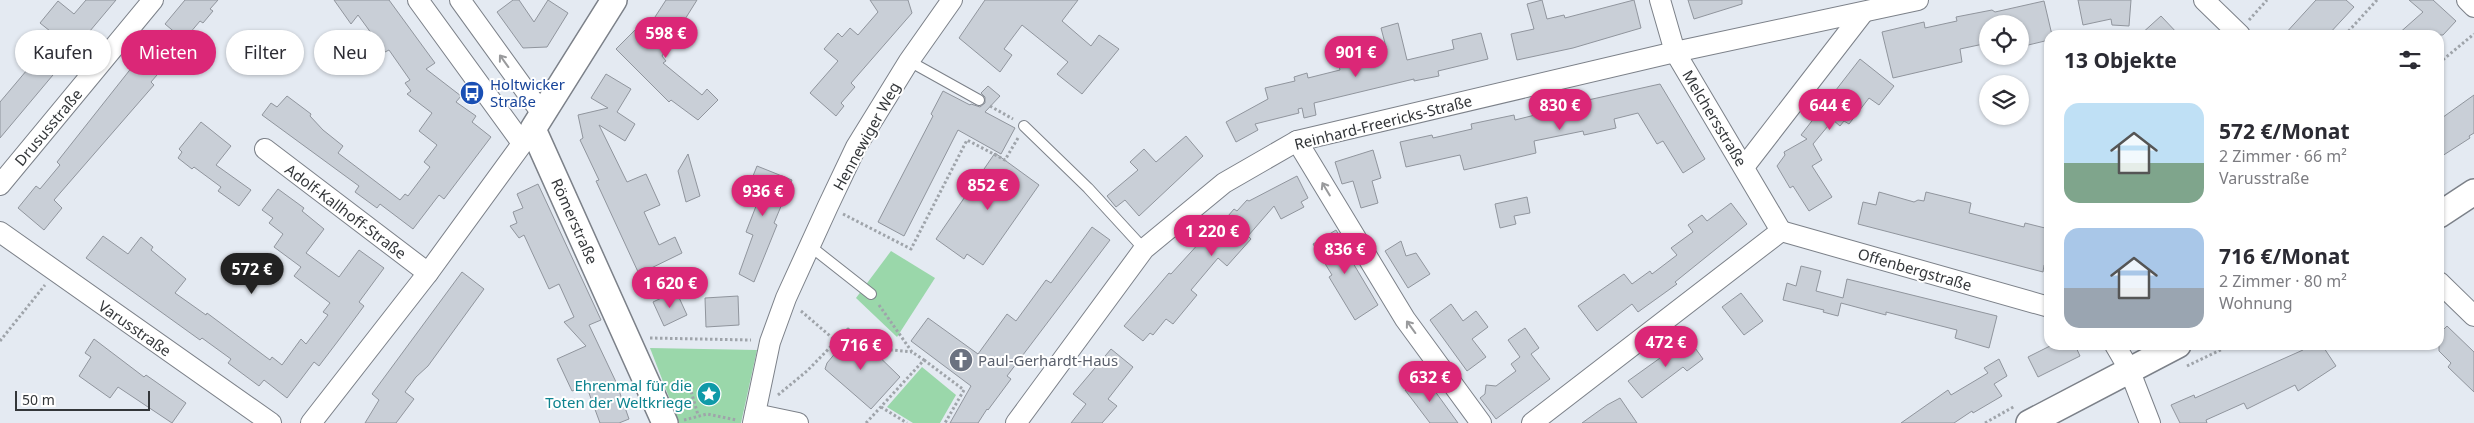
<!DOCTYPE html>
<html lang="de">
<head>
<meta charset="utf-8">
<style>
	body { margin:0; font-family:"Noto Sans",sans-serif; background:#f2f2f3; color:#2b2b33; height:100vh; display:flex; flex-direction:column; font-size:19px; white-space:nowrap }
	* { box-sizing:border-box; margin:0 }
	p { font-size:16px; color:#7c7c81 }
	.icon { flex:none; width:28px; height:28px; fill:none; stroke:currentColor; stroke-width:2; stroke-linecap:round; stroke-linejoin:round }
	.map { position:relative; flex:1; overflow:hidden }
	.side { position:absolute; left:2044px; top:30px; width:400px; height:320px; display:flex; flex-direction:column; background:#fff; border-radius:15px; box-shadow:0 1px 4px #0004 }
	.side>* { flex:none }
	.hud { position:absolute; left:15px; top:30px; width:475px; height:45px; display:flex; gap:10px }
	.buttons { position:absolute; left:1979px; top:15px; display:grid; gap:10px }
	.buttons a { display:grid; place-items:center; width:50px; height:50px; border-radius:50%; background:#fff; box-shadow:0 1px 4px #0004; font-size:25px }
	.scale { position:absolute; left:15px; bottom:12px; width:135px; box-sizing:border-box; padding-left:5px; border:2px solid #333639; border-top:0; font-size:14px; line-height:18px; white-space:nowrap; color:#333639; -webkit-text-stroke:4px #fff; paint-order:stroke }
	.price { position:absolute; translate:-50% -42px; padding:0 11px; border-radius:18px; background:#db2777; color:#fff; font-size:16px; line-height:32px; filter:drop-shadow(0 1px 2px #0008) }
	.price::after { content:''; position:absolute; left:50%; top:30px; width:15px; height:11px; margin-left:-8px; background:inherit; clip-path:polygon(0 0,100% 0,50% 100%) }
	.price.on { background:#222; color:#fff }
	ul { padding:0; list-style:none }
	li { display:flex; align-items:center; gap:15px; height:125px; padding:0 20px }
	li span { display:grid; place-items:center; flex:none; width:140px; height:100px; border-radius:15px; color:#555 }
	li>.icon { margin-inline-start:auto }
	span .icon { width:60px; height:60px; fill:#fffc; stroke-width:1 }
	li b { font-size:21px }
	h2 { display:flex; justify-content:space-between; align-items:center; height:60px; padding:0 20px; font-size:21px }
	.tag { padding:0 18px; border-radius:22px; background:#fff; box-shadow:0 1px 4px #0004; font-size:18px; line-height:45px }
	.tag.on { background:#db2777; color:#fff }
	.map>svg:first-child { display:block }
</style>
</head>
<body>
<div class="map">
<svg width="2474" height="423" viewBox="0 0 2474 423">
	<rect width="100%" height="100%" fill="#e4eaf2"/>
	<g fill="#9ad7aa">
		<polygon points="891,251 935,278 897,337 856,298"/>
		<polygon points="650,348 757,350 741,423 679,423"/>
		<polygon points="922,367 956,395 940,423 913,423 887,407"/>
	</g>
	<g fill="#c9cfd7" stroke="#90959d">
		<polygon points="86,0 116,0 0,138 0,102 27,70 21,65 50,31 40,23 58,1 74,14"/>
		<polygon points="185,0 218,0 210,9 213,11 203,23 200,21 184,40 165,24"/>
		<polygon points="334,0 389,0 435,63 426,69 461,96 456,102 476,116 472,122 491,137 444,199 439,195 413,229 380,204 377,208 355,192 359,186 262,115 271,103 277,107 287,96 311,114 310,116 323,130 343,146 338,153 400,200 405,194 408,196 430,167 424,162 437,145 419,131 432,113 407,94 411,91 405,83 410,80 389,50 385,52 358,15 351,24"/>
		<polygon points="513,0 519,0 534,22 548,0 568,13 547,47 523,48 497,12"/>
		<polygon points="666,0 697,0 662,56 666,61 663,63 702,95 707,89 718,100 698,120 671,100 669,102 616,49 635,30 642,37"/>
		<polygon points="870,0 908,0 912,13 851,83 855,87 841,103 844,106 836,116 810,93 838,61 824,49 838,33 842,37 850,28 858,35 878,12"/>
		<polygon points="985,0 1078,0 1062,21 1091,46 1099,35 1119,49 1082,94 1057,74 1068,62 1022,25 1004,49 1012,55 1000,72 959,38"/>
		<polygon points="1542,0 1547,19 1564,15 1565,18 1634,0 1641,28 1573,48 1517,60 1511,34 1534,29 1527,4"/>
		<polygon points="1688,0 1742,0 1742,4 1694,19"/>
		<polygon points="2078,0 2131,0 2129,26 2112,25 2111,19 2083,25"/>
		<polygon points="2316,0 2346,0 2354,7 2328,35 2284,35"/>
		<polygon points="2409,0 2433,0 2456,21 2443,35 2397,35 2423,12"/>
		<polygon points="2044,1 2052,35 2049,35 2049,40 2020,47 2020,24 1988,24 1988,43 1960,49 1962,62 1893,78 1882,32 1924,22 1925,28 1957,21 1956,17 1992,10 1995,12"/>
		<polygon points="2161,16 2179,35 2140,35"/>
		<polygon points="1398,23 1407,60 1454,49 1452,40 1481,33 1488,59 1438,71 1439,76 1414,81 1414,79 1314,103 1316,115 1304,118 1302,108 1298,109 1299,113 1255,124 1258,130 1236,142 1226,122 1268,99 1265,88 1295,81 1294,77 1307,73 1308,78 1340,70 1336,53 1353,49 1355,54 1386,47 1381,28"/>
		<polygon points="144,52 163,68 151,82 154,85 54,200 62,208 44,230 18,208 36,186 40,189 60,165 57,162"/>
		<polygon points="1860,59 1894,86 1879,105 1869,98 1849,124 1844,121 1840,126 1833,120 1813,144 1822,160 1812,166 1832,197 1809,211 1793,186 1790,188 1777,166 1785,155 1784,152 1807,139 1801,135"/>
		<polygon points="606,74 631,89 617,112 635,124 625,141 599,125 627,182 646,174 660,205 644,212 659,245 675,237 682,253 639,274 596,181 599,180 580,140 583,138 578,115 608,108 591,98"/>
		<polygon points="1660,84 1705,159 1683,173 1663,141 1657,144 1638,113 1614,119 1616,128 1584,135 1583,131 1534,141 1536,153 1464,170 1460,155 1406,167 1400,142 1432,135 1433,138 1472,129 1471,124 1514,115 1515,120 1543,113 1543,110"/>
		<polygon points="988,86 1000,96 985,112 1015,128 1001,154 958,130 904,236 878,222 933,116 931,114 943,91 970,105 971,104 980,107 985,103 985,97 981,93"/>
		<polygon points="2474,95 2474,133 2469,136 2470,138 2439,158 2439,120"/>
		<polygon points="201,122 231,146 216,165 251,190 239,206 218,191 221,187 194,167 192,169 178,158 182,152 179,149"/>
		<polygon points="1186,136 1203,156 1139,216 1125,200 1116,207 1107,196 1138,170 1130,162 1144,149 1156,162"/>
		<polygon points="1373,150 1381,178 1372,181 1378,203 1361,208 1353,181 1342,184 1335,162"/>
		<polygon points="995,153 1039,185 983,265 967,254 964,259 936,239"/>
		<polygon points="688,154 700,196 686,202 678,171"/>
		<polygon points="757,166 792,180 774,223 777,225 754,282 739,274 753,235 746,232 758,201 745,196"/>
		<polygon points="1297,176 1308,198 1301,202 1304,207 1281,219 1274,206 1248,236 1251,239 1227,266 1218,258 1191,290 1197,295 1173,324 1166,319 1153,335 1150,333 1143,341 1124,326 1169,273 1171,274 1201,241 1204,244 1234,209 1237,211 1247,200 1249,201"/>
		<polygon points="538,184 601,320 589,325 616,382 629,419 619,423 600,423 586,385 572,391 557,359 586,346 564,322 574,317 559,284 549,289 524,235 519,238 510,226 517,223 513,212 523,208 517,194"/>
		<polygon points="278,189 304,208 302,211 324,229 306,253 339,277 359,250 384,268 359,302 364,306 341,337 319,366 314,362 287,398 264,380 259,386 228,363 231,359 202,338 200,340 86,258 103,236 128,254 141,237 153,247 151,250 186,279 175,293 206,315 207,313 270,360 272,357 282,365 301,339 306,344 328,315 323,312 330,303 294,276 301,267 274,247 283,234 269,223 273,218 262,210"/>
		<polygon points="1879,192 1914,202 1918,200 1924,201 1926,192 1971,203 1969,213 2024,227 2025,223 2049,229 2049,266 2044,265 2043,272 1858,224 1863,202 1876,205"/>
		<polygon points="1527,197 1530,213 1514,216 1516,224 1500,228 1495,204"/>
		<polygon points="1731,203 1747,224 1675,282 1677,284 1638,312 1632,304 1597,331 1578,306 1624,274 1632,284 1650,271 1652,274 1677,255 1671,248 1693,232 1688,225 1702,215 1707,221"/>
		<polygon points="1092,227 1110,240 1007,376 1011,379 988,410 987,409 978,423 950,423 971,386 911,341 928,318 978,354 1007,314 1016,321 1046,280 1051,283"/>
		<polygon points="1336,230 1352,256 1350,258 1378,305 1355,320 1329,277 1332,275 1313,244"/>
		<polygon points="1401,241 1406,256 1416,253 1430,274 1408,288 1385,251"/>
		<polygon points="1801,266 1821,271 1816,291 1843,298 1847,279 1997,316 1989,348 1955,338 1957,330 1886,312 1886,315 1841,303 1838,316 1823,312 1824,310 1783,300 1787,283 1796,286"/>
		<polygon points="462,272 484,289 428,366 416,377 405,392 414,399 396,423 365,423 379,400 372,394"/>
		<polygon points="676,291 687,315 664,326 653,302"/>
		<polygon points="1741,293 1763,321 1744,335 1722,307"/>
		<polygon points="738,296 739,325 706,327 705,298"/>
		<polygon points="1451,304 1463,321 1476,311 1488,327 1472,339 1486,357 1467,371 1430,320"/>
		<polygon points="2447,326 2474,352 2474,392 2448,367 2451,363 2439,351 2439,334"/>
		<polygon points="1525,328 1539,348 1531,354 1550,379 1496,419 1480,398 1485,394 1486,385 1496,386 1516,371 1511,364 1520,357 1508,340"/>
		<polygon points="852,335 865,346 866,344 900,377 871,409 825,369 827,363 837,351 834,348 844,337 847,340"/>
		<polygon points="1688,338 1703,359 1687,371 1683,367 1642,398 1628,381"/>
		<polygon points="94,339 144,377 146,375 186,403 172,423 118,387 110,398 79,376 91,357 85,353"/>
		<polygon points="2052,345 2075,345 2080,356 2038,377 2028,357"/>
		<polygon points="2301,345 2322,345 2336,366 2298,391 2295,385 2247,409 2244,403 2206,420 2207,423 2180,423 2171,405 2194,395 2195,398 2303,350"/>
		<polygon points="1111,349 1133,367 1108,399 1117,406 1102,423 1071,423 1086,404 1073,394"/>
		<polygon points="1999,359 2007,376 1994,384 2002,396 1973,413 1972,411 1954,423 1901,423 1948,390 1951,395 1988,373 1984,368"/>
		<polygon points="1424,376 1458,423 1430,423 1405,390"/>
		<polygon points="1620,398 1637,423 1582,423 1607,405"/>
	</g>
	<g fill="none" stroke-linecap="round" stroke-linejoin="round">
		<g stroke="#7c8189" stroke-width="12">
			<g id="service">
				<polyline points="909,61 979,100"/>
				<polyline points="1024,126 1088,188 1144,249"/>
				<polyline points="810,246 871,294"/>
			</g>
		</g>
		<g stroke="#7c8189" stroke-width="22">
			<g id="minor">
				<polyline points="418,0 522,143"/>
				<polyline points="460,0 543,115"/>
				<polyline points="1660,0 1675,52 1781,231"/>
				<polyline points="2204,0 2240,35"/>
				<polyline points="2467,0 2474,7"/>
				<polyline points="1297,141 1405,319 1481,423"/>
				<polyline points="265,149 428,273"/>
				<polyline points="1744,167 1863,13"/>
				<polyline points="0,185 153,0"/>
				<polyline points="1781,231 2049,307"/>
				<polyline points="0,232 271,423"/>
				<polyline points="2439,282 2474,316"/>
				<polyline points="2115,345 2129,369 2150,423"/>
				<polyline points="755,414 798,423"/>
				<polyline points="311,423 428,273 533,129"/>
				<polyline points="753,423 770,342 786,298 828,206 856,147 909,61 952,0"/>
				<polyline points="1016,423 1144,249 1224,183 1297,141 1675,52 1918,0"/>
				<polyline points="1532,423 1781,231"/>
			</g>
		</g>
		<g stroke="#7c8189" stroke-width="28">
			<g id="tertiary">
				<polyline points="614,0 533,129 665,423"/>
				<polyline points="2439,215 2474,192"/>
				<polyline points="2029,423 2178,345"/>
			</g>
		</g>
		<g stroke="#9fa4aa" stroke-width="3" stroke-dasharray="2.5 2.5" stroke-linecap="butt">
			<polyline points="2249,20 2267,0"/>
			<polyline points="2345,35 2377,0"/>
			<polyline points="2439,63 2474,34"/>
			<polyline points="990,106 1013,119"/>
			<polyline points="843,214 911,249 967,140 1005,160 1018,138"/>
			<polyline points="801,311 836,341"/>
			<polyline points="650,338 751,340"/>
			<polyline points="0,341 45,285"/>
			<polyline points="924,360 964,390 945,423"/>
			<polyline points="2187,366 2231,345"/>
			<polyline points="672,390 678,389 691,391 698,415"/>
			<polyline points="778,395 807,371 848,329 873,348 912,352"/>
			<polyline points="881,407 907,423"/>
			<polyline points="684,420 707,414 736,420"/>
			<polyline points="866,423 924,360 912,352 879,305"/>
			<polyline points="1985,423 2015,406"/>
		</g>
		<use href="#service" stroke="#fff" stroke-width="10"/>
		<use href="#minor" stroke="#fff" stroke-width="20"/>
		<use href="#tertiary" stroke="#fff" stroke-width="25"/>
	</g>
	<defs><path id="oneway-shaft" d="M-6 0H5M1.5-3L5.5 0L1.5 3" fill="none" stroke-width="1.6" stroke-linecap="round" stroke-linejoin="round" transform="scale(1.25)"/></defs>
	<g stroke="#999a9c">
		<use href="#oneway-shaft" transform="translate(504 61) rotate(-126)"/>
		<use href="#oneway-shaft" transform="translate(1326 189) rotate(-121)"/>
		<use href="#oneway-shaft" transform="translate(1411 327) rotate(-126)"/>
	</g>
	<defs>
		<g id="bus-disc" transform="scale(1.25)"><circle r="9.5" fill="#1a4fb4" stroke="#fff"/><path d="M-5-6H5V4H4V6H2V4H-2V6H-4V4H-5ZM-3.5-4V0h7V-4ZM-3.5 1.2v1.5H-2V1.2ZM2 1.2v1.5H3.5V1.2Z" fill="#fff"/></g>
		<g id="church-disc" transform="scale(1.25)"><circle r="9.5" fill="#6b7280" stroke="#fff"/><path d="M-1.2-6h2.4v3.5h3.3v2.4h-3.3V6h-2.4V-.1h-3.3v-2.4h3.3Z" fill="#fff"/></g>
		<g id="sight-disc" transform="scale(1.25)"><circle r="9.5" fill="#0f9aa8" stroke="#fff"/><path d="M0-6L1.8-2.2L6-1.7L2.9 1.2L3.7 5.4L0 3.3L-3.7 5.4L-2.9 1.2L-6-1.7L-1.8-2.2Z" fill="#fff"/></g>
	</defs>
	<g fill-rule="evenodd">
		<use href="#bus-disc" x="472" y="93"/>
		<use href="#church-disc" x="961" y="360"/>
		<use href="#sight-disc" x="709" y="394"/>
	</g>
	<g text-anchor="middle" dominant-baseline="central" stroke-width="4" stroke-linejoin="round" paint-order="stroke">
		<g font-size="15" fill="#164399" stroke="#fff" text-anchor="start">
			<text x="490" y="84">Holtwicker<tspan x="490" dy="17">Straße</tspan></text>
		</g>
		<g font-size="15" fill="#333639" stroke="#fff">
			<text transform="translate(1715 118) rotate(59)">Melchersstraße</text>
			<text transform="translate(1383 122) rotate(-14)">Reinhard-Freericks-Straße</text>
			<text transform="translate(48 127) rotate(-50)">Drususstraße</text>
			<text transform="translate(866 136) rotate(-61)">Hennewiger Weg</text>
			<text transform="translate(346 211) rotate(37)">Adolf-Kallhoff-Straße</text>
			<text transform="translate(575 221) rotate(66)">Römerstraße</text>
			<text transform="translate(1915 269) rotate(16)">Offenbergstraße</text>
			<text transform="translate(135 328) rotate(35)">Varusstraße</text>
		</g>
		<g font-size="15" fill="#5b616d" stroke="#fff" text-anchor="start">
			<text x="978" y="360">Paul-Gerhardt-Haus</text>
		</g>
		<g font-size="15" fill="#0d838f" stroke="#fff" text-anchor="end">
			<text x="692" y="385">Ehrenmal für die<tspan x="692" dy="17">Toten der Weltkriege</tspan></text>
		</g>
	</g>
</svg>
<div class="buttons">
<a><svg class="icon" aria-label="locate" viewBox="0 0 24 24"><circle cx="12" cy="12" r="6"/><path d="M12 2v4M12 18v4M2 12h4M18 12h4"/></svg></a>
<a><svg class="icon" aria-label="layers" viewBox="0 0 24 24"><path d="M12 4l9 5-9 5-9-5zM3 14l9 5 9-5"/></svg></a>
</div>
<div class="scale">50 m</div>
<b class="price" style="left:666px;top:59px">598 €</b>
<b class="price" style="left:1356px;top:78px">901 €</b>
<b class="price" style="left:1560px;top:131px">830 €</b>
<b class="price" style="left:1830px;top:131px">644 €</b>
<b class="price" style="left:988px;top:211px">852 €</b>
<b class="price" style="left:763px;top:217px">936 €</b>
<b class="price" style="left:1212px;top:257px">1 220 €</b>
<b class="price" style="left:1345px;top:275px">836 €</b>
<b class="price on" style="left:252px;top:295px">572 €</b>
<b class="price" style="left:670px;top:309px">1 620 €</b>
<b class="price" style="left:1666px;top:368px">472 €</b>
<b class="price" style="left:861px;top:371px">716 €</b>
<b class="price" style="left:1430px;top:403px">632 €</b>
<div class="hud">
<a class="tag">Kaufen</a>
<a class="tag on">Mieten</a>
<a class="tag">Filter</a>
<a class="tag">Neu</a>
</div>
<section class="side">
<h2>13 Objekte<svg class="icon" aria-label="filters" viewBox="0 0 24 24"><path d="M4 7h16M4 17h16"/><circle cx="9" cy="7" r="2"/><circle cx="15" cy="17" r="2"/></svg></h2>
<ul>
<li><span style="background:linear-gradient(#bfe0f5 60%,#7fa58c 0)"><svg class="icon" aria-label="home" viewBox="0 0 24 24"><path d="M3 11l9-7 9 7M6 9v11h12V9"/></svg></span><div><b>572 €/Monat</b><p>2 Zimmer · 66 m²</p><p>Varusstraße</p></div></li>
<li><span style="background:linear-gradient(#a9c7e8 60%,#9aa5b1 0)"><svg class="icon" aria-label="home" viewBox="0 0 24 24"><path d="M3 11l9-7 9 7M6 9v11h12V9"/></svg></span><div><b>716 €/Monat</b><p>2 Zimmer · 80 m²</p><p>Wohnung</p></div></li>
</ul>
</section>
</div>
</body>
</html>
